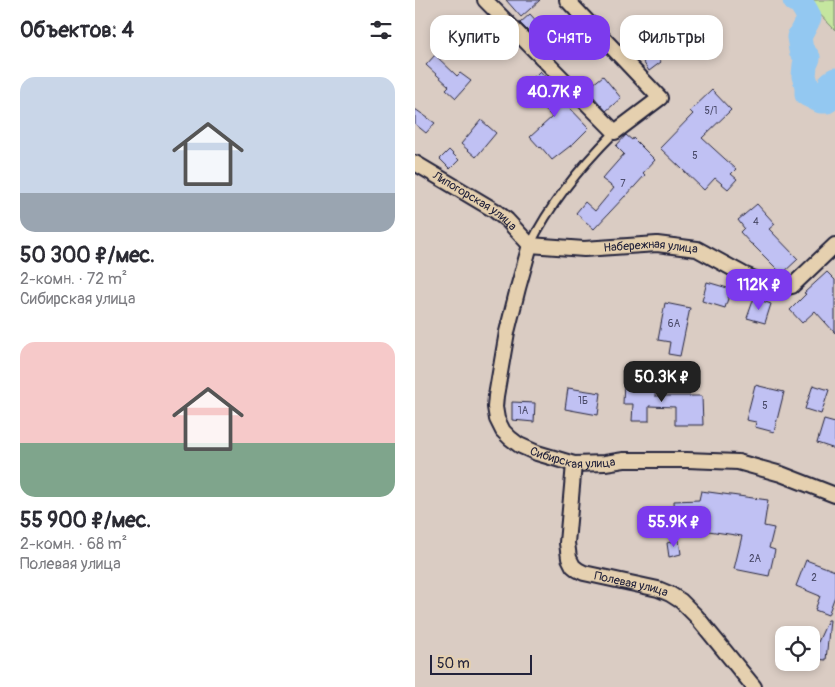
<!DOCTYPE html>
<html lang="ru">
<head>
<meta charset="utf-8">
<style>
	body { margin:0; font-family:Pangolin,sans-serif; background:#f2f2f3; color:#2b2b33; height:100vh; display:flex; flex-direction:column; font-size:19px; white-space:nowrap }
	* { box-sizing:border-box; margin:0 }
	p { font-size:16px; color:#7c7c81 }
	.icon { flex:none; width:28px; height:28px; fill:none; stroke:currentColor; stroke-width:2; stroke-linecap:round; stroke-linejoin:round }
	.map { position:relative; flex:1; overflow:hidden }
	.sheet { display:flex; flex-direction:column; background:#fff; width:415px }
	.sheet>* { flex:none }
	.guide { position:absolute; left:15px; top:15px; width:330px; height:45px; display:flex; gap:10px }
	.tools { position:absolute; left:360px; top:626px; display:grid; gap:10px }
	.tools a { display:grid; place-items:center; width:45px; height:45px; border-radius:10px; background:#fff; box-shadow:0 2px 8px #0003; font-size:25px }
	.scale { position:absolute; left:15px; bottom:12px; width:102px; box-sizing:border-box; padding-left:5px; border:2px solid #22223b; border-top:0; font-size:14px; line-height:18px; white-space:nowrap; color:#22223b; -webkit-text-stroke:4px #e5d0af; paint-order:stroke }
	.price { position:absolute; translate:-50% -42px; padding:0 11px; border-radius:10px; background:#7c3aed; color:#fff; font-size:16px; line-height:32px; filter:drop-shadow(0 1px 2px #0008) }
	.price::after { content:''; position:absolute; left:50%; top:30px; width:15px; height:11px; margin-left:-8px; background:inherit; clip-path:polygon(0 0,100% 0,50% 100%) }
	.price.current { background:#222; color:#fff }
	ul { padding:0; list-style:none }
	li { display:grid; align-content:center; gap:10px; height:265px; padding:0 20px }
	li span { display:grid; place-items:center; height:155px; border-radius:15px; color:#555 }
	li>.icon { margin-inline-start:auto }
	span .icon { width:90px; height:90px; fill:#fffc; stroke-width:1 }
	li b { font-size:21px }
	h2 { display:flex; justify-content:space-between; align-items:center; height:60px; padding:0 20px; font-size:21px }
	.tag { padding:0 18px; border-radius:15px; background:#fff; box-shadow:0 2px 8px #0003; font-size:18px; line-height:45px }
	.tag.current { background:#7c3aed; color:#fff }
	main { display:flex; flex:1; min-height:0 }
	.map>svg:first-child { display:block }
</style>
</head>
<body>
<main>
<section class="sheet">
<h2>Объектов: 4<svg class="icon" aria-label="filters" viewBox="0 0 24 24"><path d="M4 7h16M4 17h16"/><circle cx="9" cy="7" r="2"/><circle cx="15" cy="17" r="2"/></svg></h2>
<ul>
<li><span style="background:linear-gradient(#c9d6e8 75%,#9aa5b1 0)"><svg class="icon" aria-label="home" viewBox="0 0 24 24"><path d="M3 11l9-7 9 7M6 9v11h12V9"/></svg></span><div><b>50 300 ₽/мес.</b><p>2-комн. · 72 m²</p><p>Сибирская улица</p></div></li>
<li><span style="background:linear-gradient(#f6c9c9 65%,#7fa58c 0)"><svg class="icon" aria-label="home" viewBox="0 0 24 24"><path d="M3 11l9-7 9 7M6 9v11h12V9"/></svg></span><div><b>55 900 ₽/мес.</b><p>2-комн. · 68 m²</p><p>Полевая улица</p></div></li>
</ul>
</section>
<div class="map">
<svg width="420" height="687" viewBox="0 0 420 687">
	<rect width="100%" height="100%" fill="#daccc3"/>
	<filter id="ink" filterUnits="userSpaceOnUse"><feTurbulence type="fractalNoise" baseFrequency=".02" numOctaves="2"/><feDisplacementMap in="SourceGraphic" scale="10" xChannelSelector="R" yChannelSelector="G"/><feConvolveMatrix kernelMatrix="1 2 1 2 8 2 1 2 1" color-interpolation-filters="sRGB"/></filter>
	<g filter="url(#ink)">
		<polygon fill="#c5e69f" stroke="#74846d" points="391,0 420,0 420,30"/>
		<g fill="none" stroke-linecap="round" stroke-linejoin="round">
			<path stroke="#93c8f1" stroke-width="25" d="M380,0l5,1c2,5 9,13 9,17l-10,19 2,13 7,8 -3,7 -1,11 3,10v8l14,7h6c7,-6 6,-11 4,-18l4,-3"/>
		</g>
		<g fill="#c0c1f3" stroke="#22223b">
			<polygon points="91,0 125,0 106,17"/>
			<polygon points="115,14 125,25 116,34 105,23"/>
			<polygon points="77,19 101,44 90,54 82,46 85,42 69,27"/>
			<polygon points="239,51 246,62 234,71 227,60"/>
			<polygon points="20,55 42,76 45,73 56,81 41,98 31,89 34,86 11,65"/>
			<polygon points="125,71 155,104 153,106 174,128 159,143 137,160 126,147 125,148 115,137 137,117 109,87"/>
			<polygon points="188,76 206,98 191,111 172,89"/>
			<polygon points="297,90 316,110 287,138 321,169 316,174 322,179 313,189 300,178 289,190 245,148 278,114 275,111"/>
			<polygon points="0,109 20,123 11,133 0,124"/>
			<polygon points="66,120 81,133 61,157 46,144"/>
			<polygon points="211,135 217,140 218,138 240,160 228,173 230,175 211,196 210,196 179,229 161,213 170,202 180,211 199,188 187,179 209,154 201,146"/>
			<polygon points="34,150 44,160 35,169 25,159"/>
			<polygon points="342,204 360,224 354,229 383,259 367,274 337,244 336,244 325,232 329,228 323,220"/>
			<polygon points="412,272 420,280 420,333 400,311 387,323 375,310 391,294 389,293"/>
			<polygon points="292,282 316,289 310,308 287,301"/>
			<polygon points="339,298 356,304 350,323 332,318"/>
			<polygon points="250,303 275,308 265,356 253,354 255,342 243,340"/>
			<polygon points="209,380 241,382 240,396 287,396 288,425 260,425 260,407 234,406 234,421 217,421 218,404 208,404"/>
			<polygon points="340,385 369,392 359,432 340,427 341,422 331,420"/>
			<polygon points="398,385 414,390 406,414 390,409"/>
			<polygon points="153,388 186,393 183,415 150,409"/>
			<polygon points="97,402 120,403 119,422 97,420"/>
			<polygon points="409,420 420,423 420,449 402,443"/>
			<polygon points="286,491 353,500 349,526 359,528 354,548 360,550 354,576 319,569 327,536 280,529 282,517 260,518 259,501 284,500"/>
			<polygon points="264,540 266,554 254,557 252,543"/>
			<polygon points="391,560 420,571 420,596 413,615 400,610 405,596 381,586"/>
			<polygon points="413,620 415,620 411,660 400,659 402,642 403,642"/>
		</g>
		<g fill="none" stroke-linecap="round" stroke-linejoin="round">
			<g stroke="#22223b" stroke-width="11">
				<path id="service" d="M115,245c21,-43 52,-80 85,-113"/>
			</g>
			<g stroke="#22223b" stroke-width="18">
				<g id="minor">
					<polyline points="70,0 200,132 245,98 152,0"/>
					<path id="s1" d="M0,163l79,47 13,10 23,25"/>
					<path id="s2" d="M115,245l-12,43 -11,44 -11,64 -1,11 2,12 6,12 7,7 9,7 18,8 37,11 31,-1 19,-3h63l51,2 43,12 54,21"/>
					<path id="s3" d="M115,245l54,4 73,-5 40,5 46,25 35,15 14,-3 43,-41"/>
					<path id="s4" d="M159,464l-7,79 2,15 4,8 5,4 6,3 74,16 12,5 11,7 15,15 58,71"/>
				</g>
			</g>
			<use href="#service" stroke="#e5d0af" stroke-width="7"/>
			<use href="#minor" stroke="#e5d0af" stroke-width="14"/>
		</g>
	</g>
	<g text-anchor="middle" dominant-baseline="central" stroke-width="4" stroke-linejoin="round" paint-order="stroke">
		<g font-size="10" fill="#4a4a69">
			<text x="296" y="111">5/1</text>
			<text x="280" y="156">5</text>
			<text x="208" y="184">7</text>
			<text x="341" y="222">4</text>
			<text x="259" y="324">6А</text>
			<text x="168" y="401">1Б</text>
			<text x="350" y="406">5</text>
			<text x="108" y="411">1А</text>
			<text x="340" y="559">2А</text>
			<text x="399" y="578">2</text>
		</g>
		<g font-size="12" fill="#22223b" stroke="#e5d0af">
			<text stroke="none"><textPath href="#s1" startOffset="71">Липогорская улица</textPath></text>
			<text stroke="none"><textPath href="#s3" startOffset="121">Набережная улица</textPath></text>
			<text stroke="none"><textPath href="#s2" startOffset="269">Сибирская улица</textPath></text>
			<text stroke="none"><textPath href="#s4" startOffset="165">Полевая улица</textPath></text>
		</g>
	</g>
</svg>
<div class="tools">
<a><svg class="icon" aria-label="locate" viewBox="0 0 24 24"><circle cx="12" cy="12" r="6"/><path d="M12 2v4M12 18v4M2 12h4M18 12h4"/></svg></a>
</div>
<div class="scale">50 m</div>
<b class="price" style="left:140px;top:118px">40.7K ₽</b>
<b class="price" style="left:344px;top:311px">112K ₽</b>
<b class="price current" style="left:247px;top:403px">50.3K ₽</b>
<b class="price" style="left:259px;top:548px">55.9K ₽</b>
<div class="guide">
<a class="tag">Купить</a>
<a class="tag current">Снять</a>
<a class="tag">Фильтры</a>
</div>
</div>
</main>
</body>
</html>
